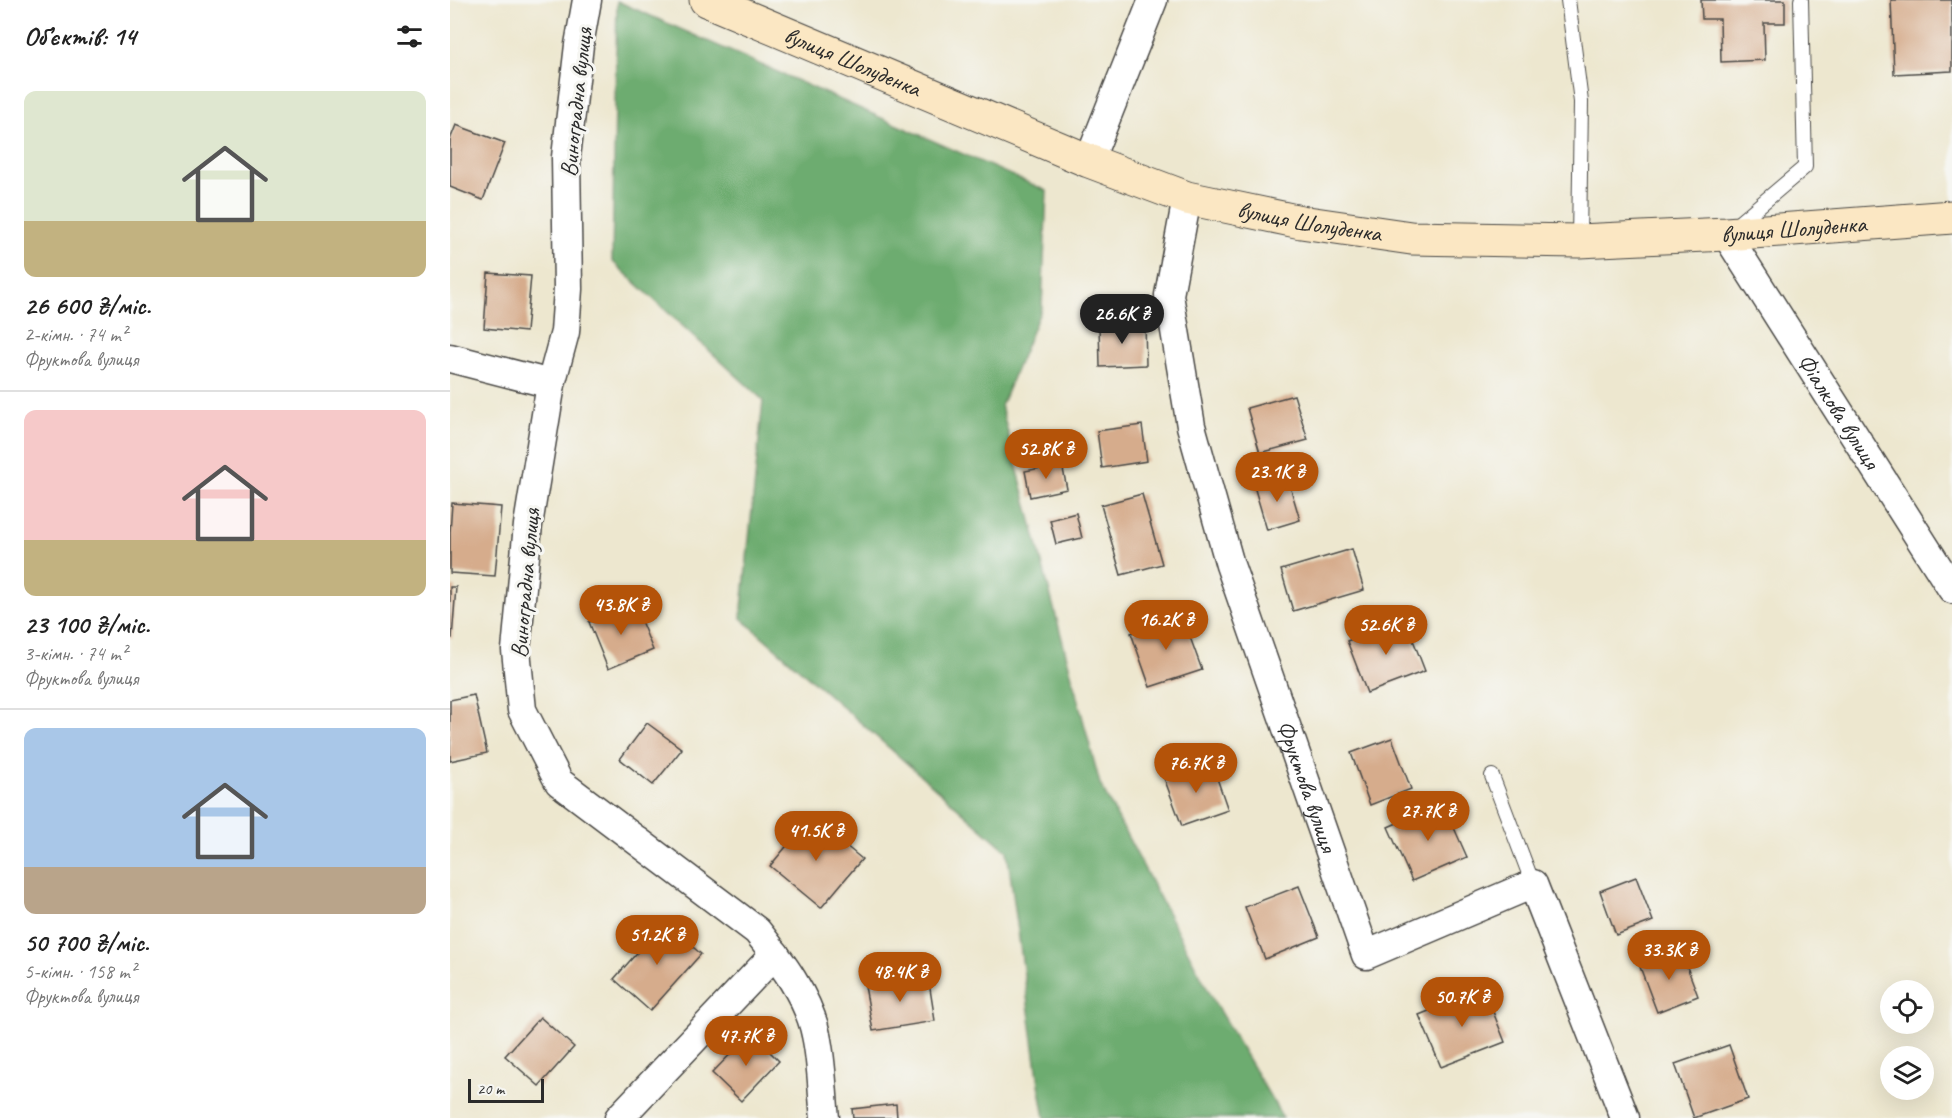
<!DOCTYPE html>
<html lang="uk">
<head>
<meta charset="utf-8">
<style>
	body { margin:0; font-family:Caveat,sans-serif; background:#f2f2f2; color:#222; height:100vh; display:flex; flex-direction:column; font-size:22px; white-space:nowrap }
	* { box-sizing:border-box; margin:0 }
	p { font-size:20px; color:#767676 }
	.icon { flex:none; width:33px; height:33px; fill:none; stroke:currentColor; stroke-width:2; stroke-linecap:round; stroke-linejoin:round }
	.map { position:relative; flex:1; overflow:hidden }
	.panel { display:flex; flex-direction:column; background:#fff; width:450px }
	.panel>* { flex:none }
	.buttons { position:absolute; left:1430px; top:980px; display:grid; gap:12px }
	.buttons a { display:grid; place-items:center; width:54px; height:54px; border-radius:50%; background:#fff; box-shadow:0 6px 24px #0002; font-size:30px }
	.scale { position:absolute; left:18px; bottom:15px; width:76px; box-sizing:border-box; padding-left:6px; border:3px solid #2b2b2b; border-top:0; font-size:16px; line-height:21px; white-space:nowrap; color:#2b2b2b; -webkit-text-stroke:4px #f6f6f2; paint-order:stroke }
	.price { position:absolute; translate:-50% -51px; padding:0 14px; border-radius:21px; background:#b45309; color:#fff; font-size:20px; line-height:39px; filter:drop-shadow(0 2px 3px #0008) }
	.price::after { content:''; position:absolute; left:50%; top:36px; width:18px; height:14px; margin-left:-9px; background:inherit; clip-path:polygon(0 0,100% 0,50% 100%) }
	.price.on { background:#222; color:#fff }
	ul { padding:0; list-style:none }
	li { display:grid; align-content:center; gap:12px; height:318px; padding:0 24px }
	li+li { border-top:2px solid #e0e0e0 }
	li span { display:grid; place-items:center; height:186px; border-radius:12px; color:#555 }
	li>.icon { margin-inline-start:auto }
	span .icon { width:108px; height:108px; fill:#fffc; stroke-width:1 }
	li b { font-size:26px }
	h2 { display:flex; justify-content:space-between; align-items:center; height:72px; padding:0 24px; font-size:26px }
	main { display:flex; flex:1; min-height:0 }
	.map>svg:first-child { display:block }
</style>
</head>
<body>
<main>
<section class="panel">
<h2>Об’єктів: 14<svg class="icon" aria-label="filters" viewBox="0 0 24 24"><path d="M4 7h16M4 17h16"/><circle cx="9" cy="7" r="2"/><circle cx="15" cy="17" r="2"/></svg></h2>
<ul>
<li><span style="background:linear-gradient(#dfe7d0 70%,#c2b280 0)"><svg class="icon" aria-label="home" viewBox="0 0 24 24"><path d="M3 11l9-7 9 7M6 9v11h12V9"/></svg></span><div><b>26 600 ₴/міс.</b><p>2-кімн. · 74 m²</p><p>Фруктова вулиця</p></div></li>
<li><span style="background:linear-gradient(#f6c9c9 70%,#c2b280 0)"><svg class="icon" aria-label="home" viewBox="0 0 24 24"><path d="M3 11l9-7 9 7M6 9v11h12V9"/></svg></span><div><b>23 100 ₴/міс.</b><p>3-кімн. · 74 m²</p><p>Фруктова вулиця</p></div></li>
<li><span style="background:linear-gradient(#a9c7e8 75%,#b9a48a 0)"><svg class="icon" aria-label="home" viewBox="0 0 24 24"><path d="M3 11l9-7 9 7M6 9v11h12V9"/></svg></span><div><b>50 700 ₴/міс.</b><p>5-кімн. · 158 m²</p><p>Фруктова вулиця</p></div></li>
</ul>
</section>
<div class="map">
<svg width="1502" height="1118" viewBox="0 0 1502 1118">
	<rect width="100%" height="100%" fill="#f6f6f2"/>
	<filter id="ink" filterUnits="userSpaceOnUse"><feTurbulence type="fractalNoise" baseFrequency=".0167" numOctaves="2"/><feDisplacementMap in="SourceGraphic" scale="12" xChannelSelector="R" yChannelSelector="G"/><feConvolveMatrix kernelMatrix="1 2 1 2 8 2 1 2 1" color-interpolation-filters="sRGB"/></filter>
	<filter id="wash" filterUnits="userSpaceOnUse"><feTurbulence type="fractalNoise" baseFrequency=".008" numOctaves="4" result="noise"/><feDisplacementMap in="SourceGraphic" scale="24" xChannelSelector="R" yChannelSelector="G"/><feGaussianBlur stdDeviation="1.35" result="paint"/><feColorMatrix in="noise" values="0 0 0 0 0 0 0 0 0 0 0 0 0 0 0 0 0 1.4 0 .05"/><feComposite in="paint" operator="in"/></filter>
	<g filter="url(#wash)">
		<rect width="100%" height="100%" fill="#ede7cf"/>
		<polygon fill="#6dac6f" stroke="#4c6c4d" stroke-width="1.5" points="167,1 597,191 592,307 551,406 650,784 767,1007 833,1118 595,1118 589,1084 557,851 291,618 313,400 162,261"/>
		<g id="blocks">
			<g fill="#d6ac8c">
				<polygon points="1251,0 1335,0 1335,23 1314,23 1315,60 1271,62 1270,19 1252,19"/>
				<polygon points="1441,0 1502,0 1502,71 1444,74"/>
				<polygon points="6,125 55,143 33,200 0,187 0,140"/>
				<polygon points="38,273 81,276 76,332 34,328"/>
				<polygon points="695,323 696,365 650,367 649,324"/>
				<polygon points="844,395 858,440 810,453 797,408"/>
				<polygon points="692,425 697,461 652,468 647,431"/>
				<polygon points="612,464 617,489 580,497 575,471"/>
				<polygon points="837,476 850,520 817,530 804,486"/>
				<polygon points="692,494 712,564 671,575 651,505"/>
				<polygon points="2,503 51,507 45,576 0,573 0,533"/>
				<polygon points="626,513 632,538 606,544 600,520"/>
				<polygon points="902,549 914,590 843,611 831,570"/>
				<polygon points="0,587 6,587 2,638 0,638"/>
				<polygon points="184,604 203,650 158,669 139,622"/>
				<polygon points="732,615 752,670 700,687 681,633"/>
				<polygon points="955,619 975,671 917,693 897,641"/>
				<polygon points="24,695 37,753 0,761 0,700"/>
				<polygon points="197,723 232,749 203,785 170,759"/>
				<polygon points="942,738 961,789 920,805 901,753"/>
				<polygon points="761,761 778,810 732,826 714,778"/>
				<polygon points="993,803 1017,857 962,881 938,827"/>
				<polygon points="361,817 412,859 371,908 320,866"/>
				<polygon points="1186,877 1203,921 1166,935 1150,891"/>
				<polygon points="849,886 869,937 815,959 795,907"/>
				<polygon points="214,922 251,954 200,1011 164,979"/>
				<polygon points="1231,951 1248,996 1207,1012 1190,967"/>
				<polygon points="478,976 485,1021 423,1031 415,986"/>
				<polygon points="1034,989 1055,1042 991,1067 969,1015"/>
				<polygon points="90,1017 124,1047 89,1086 55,1056"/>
				<polygon points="301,1033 329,1061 291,1101 262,1073"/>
				<polygon points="1279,1045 1298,1099 1244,1118 1225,1064"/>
				<polygon points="446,1104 447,1118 403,1118 402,1109"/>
			</g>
		</g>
	</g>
	<g filter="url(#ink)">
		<use href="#blocks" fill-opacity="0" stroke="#484744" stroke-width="1.5"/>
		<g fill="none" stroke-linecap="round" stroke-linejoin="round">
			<g stroke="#484744" stroke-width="16">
				<g id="lane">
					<polyline points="1118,0 1131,102 1129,241"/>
					<polyline points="1284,227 1355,167 1351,0"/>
					<polyline points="1042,776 1083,884"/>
				</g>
			</g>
			<g stroke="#484744" stroke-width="31">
				<g id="street">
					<path d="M137,0l-8,45 -13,112 2,132 -3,43 -14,52 -23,141 -12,125 6,60 37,72 198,149c23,29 52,67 59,104 6,27 6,56 9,83"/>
					<polyline points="639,161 703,0"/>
					<path id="s1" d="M737,198l-18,97 22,131 39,139 136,390 167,-71 92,234"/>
					<path id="s2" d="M1276,234l226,355"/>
					<polyline points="0,358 101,384"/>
					<polyline points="169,1118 325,954"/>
				</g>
			</g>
			<g stroke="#484744" stroke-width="35">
				<g id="secondary">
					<path id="s3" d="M256,0l383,161 98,37 114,24 110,16 168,3 147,-7 226,-17"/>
				</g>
			</g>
			<use href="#lane" stroke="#fff" stroke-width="14"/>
			<use href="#street" stroke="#fff" stroke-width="28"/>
			<use href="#secondary" stroke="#fbe7c3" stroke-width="33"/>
		</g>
	</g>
	<g text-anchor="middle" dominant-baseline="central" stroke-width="6" stroke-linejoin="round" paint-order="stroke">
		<g font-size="24" fill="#2b2b2b" stroke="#f6f6f2">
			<text stroke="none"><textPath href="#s3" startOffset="159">вулиця Шолуденка</textPath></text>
			<text transform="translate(126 102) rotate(-84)">Виноградна вулиця</text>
			<text stroke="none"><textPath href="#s3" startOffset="645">вулиця Шолуденка</textPath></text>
			<text stroke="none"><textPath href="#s3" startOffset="1131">вулиця Шолуденка</textPath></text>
			<text stroke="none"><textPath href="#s2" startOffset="210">Фіалкова вулиця</textPath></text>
			<text transform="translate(75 583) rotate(-85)">Виноградна вулиця</text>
			<text stroke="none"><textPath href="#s1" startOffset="610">Фруктова вулиця</textPath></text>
		</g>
	</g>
</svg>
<div class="buttons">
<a><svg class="icon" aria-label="locate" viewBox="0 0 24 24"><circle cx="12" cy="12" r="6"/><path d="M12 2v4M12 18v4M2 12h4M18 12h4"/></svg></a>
<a><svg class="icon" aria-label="layers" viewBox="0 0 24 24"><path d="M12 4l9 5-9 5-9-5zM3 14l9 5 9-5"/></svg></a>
</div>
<div class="scale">20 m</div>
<b class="price on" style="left:672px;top:345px">26.6K ₴</b>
<b class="price" style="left:596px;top:480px">52.8K ₴</b>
<b class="price" style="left:827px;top:503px">23.1K ₴</b>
<b class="price" style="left:171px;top:636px">43.8K ₴</b>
<b class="price" style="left:716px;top:651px">16.2K ₴</b>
<b class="price" style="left:936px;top:656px">52.6K ₴</b>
<b class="price" style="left:746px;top:794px">76.7K ₴</b>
<b class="price" style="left:978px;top:842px">27.7K ₴</b>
<b class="price" style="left:366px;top:862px">41.5K ₴</b>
<b class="price" style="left:207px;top:966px">51.2K ₴</b>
<b class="price" style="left:1219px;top:981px">33.3K ₴</b>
<b class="price" style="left:450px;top:1003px">48.4K ₴</b>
<b class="price" style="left:1012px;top:1028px">50.7K ₴</b>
<b class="price" style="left:296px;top:1067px">47.7K ₴</b>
</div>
</main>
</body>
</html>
